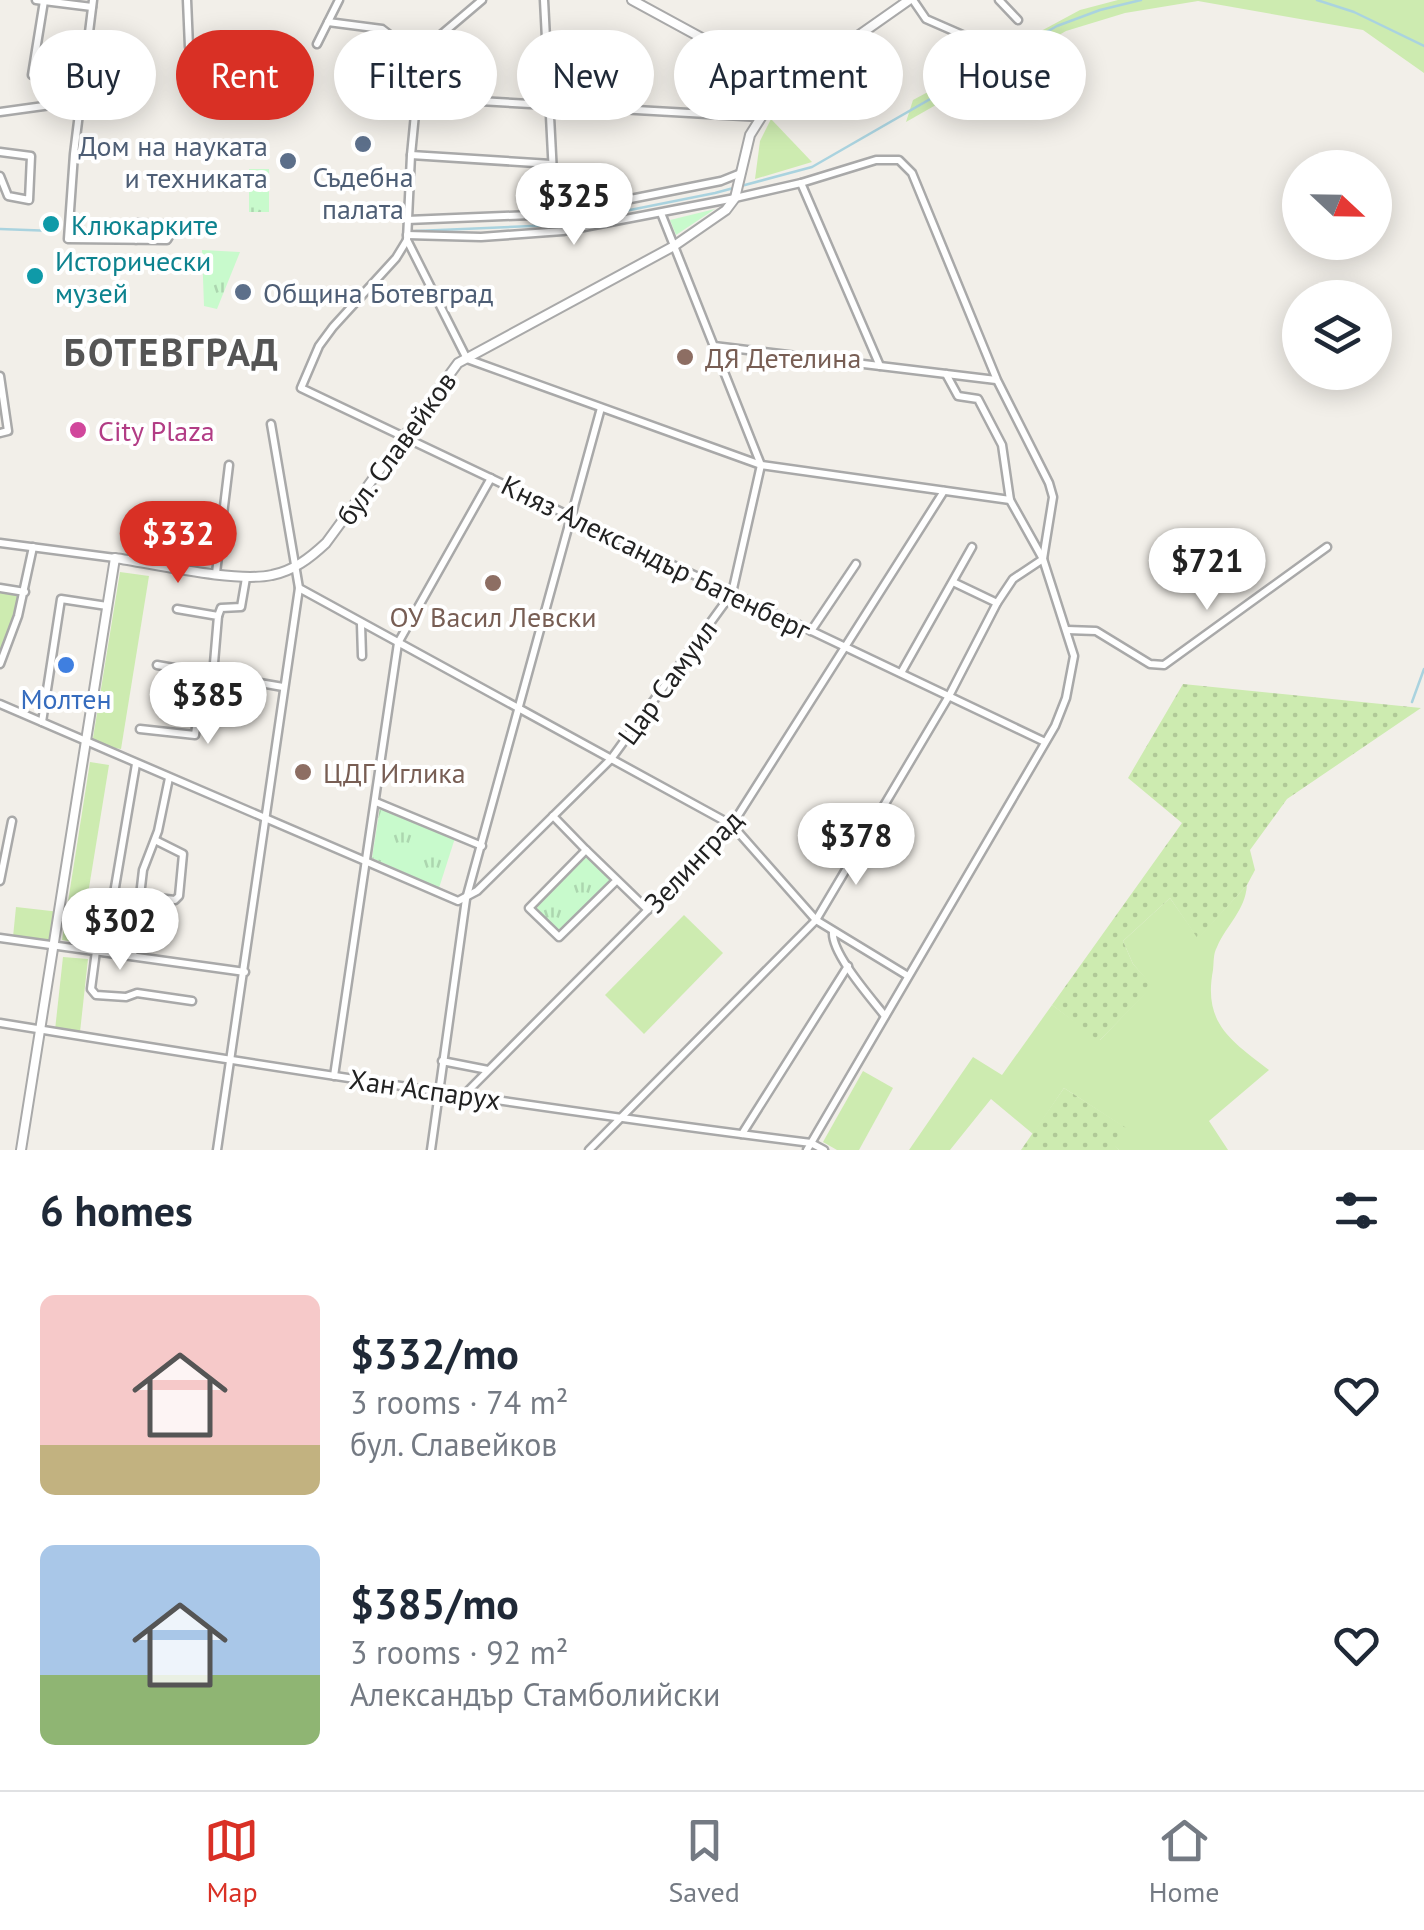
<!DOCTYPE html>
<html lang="en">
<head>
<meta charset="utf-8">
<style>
	body { margin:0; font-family:"PT Sans",sans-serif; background:#f6f6f7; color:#1f2937; height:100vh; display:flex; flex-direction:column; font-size:38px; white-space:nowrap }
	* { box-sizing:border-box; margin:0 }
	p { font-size:32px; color:#747a83 }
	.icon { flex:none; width:55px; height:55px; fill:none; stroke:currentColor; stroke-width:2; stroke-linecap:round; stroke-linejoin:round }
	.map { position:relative; height:1150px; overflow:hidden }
	.drawer { display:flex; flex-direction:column; background:#fff; flex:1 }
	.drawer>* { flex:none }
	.guide { position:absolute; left:30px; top:30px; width:1365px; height:90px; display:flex; gap:20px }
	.needle { width:65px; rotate:112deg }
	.fabs { position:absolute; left:1282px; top:150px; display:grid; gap:20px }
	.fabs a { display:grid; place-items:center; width:110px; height:110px; border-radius:50%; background:#fff; box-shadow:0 5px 25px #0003; font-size:50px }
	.price { position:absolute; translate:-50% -85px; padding:0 22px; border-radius:35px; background:#fff; color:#222; font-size:32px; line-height:65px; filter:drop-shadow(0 2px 5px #0008) }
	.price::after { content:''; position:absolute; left:50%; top:60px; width:30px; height:22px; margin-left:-15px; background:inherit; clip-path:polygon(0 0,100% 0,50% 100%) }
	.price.active { background:#d93025; color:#fff }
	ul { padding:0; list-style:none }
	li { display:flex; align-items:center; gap:30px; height:250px; padding:0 40px }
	li span { display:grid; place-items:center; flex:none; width:280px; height:200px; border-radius:15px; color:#555 }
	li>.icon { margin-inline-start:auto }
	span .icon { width:120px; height:120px; fill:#fffc; stroke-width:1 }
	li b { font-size:42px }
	h2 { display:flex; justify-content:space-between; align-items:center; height:120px; padding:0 40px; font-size:42px }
	.pill { padding:0 35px; border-radius:45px; background:#fff; box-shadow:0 5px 25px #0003; font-size:35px; line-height:90px }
	.pill.active { background:#d93025; color:#fff }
	.tabs { display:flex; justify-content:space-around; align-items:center; height:140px; border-top:2px solid #e0e1e3; background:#fff; font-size:28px; color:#747a83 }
	.tabs a { display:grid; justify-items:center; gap:5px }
	.tabs .active { color:#d93025 }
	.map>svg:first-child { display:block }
</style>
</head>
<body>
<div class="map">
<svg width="1424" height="1150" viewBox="0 0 1424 1150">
	<defs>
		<pattern id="park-tufts" width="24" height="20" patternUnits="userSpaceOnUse" patternTransform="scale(2.5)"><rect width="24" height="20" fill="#c8facc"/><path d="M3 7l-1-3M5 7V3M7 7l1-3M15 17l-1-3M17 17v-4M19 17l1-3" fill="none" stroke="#acd6af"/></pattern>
		<pattern id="garden-dots" width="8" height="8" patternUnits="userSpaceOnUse" patternTransform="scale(2.5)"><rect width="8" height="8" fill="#cdebb0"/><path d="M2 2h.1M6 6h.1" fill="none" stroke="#b0c997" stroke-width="1.8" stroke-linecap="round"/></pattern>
	</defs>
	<rect width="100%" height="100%" fill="#f2efe9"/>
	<g fill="#cdebb0">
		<polygon points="1118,0 1424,0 1424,73 1363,30 1198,1 1125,13 1066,31 906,122 913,100 1080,10"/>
		<polygon points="771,119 812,162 755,179 760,141"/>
		<polygon points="120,572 149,576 121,749 92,744"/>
		<polygon points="0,589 23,593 3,653 0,652"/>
		<polygon points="90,762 109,765 80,943 62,940"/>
		<path d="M1247,885c-2,26 -20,39 -30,62 -4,7 -3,15 -4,23 -10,53 17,70 56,100l-60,51 19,29h-109l-6,-5 14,-16 -63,-41 -31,46 -42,-35 -41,51h-41l64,-93 29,18 50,-70 48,35 52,-54 -19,-22 -10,-23 47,-43 28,40z"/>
		<polygon points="16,907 60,912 57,942 13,937"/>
		<polygon points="684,915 723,953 644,1034 605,995"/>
		<polygon points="63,957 88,959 80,1032 55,1030"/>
		<polygon points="863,1071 893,1088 859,1150 837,1150 823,1142"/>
	</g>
	<g fill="url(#park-tufts)">
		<rect x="249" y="169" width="20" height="43"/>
		<polygon points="715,209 676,235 670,220"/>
		<polygon points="202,250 240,252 217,309 204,306"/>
		<polygon points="380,807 455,838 439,888 372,858"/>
		<polygon points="586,855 611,880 558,932 533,907"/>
	</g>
	<g fill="url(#garden-dots)">
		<polygon points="1183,684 1421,708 1287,799 1250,850 1255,870 1247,885 1198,939 1170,898 1123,941 1133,964 1153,986 1099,1041 1052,1005 1182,823 1128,778"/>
		<polygon points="1064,1088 1128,1129 1114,1145 1119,1150 1021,1150"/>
	</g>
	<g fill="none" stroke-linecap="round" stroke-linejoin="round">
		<g stroke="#aad3df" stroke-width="2.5">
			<polyline points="1317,0 1354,12 1424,46"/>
			<polyline points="0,229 54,231"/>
			<polyline points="416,231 555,225 715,193 812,167 1057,26 1100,10 1141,0"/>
			<polyline points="1412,702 1424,669"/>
		</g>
		<g stroke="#a9a9a9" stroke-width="11">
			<g id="minor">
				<polyline points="36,0 92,7"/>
				<polyline points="93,0 74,154 68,239 167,240 173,230 164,224 136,223 136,240"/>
				<polyline points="187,0 189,47"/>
				<polyline points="482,0 436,39 420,63 411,155 407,240 396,258 333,327 319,346 301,388 1045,742"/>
				<polyline points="544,0 555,213"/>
				<polyline points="913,0 926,19 981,43"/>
				<polyline points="999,0 1018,20"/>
				<polyline points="328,22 382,29 395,39"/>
				<polyline points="317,44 339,0"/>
				<polyline points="32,75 44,1"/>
				<polyline points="444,99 760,117"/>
				<polyline points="0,112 51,105"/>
				<polyline points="0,152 31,156 29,200 8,196 0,176"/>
				<polyline points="411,155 551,164"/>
				<polyline points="801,183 880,366"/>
				<polyline points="407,220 555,214 721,181 741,173"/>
				<polyline points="407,235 481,237 563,231 735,198 801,183 876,160 899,160 912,173 997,380 1049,483 1053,497 1043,559"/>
				<polyline points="407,240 467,359 761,465 1010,500"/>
				<polyline points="714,346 996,380"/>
				<polyline points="0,376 8,431 0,433"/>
				<polyline points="0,543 115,558"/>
				<polyline points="216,573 229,465"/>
				<polyline points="953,582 997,603"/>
				<polyline points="0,588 25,592"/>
				<polyline points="299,588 732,825 816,920 908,976"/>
				<polyline points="177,609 218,616 213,675"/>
				<polyline points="218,616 221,608 241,607 246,578"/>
				<polyline points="361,624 362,656"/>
				<polyline points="1067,630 1096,631 1150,664 1164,665 1327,547"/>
				<polyline points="811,631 856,564"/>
				<polyline points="0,664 18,616 33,547"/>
				<polyline points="157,665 283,687"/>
				<polyline points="901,673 972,547"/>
				<polyline points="0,704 458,901 477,891 611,759 732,593 761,465 661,213"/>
				<polyline points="42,722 61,599 107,606"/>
				<polyline points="140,729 195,735 203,673"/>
				<polyline points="376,802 482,846"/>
				<polyline points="553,816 586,850"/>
				<polyline points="617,880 559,937 529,908 586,850 648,910"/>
				<polyline points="0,881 12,821"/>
				<polyline points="140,896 175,900 179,896 183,854 155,840"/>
				<path d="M833,932c-2,21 38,66 52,84"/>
				<polyline points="0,938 245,972"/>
				<polyline points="96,951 91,989 96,995 126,997 137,993 192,1001"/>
				<polyline points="104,952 136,764"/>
				<polyline points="133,956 143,870 158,831 169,778"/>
				<path d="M0,1023c270,44 540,86 811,120l13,7"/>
				<polyline points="442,1061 488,1070"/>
				<polyline points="334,1076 398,643 491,478"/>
				<polyline points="464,1095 732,825 944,491"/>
				<polyline points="742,1134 848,966"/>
				<polyline points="217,1150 299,588 271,424"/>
				<polyline points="431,1150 466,899 601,408"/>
				<polyline points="589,1150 816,920 949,696 997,603 1013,579 1043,559"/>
				<polyline points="807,1150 1055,726 1066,698 1074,656 1043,559 1010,500 1002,445 978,399 958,396 946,374"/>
			</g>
		</g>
		<g stroke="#a9a9a9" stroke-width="12">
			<g id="tertiary">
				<polyline points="632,0 788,85"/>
				<path d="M21,1150l94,-592c40,6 121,25 157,17 21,-4 38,-17 54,-32l132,-180 216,-117 52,-36 9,-12 15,-63 17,-27 21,-23 121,-85"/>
			</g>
		</g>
		<use href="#minor" stroke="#fff" stroke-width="6"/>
		<use href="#tertiary" stroke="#fff" stroke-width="8"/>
	</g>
	<g fill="#5c6f8a" stroke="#fff" stroke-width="4">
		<circle cx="363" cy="144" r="10"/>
		<circle cx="288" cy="161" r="10"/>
		<circle cx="243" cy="292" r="10"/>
	</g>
	<g fill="#0f9aa8" stroke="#fff" stroke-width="4">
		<circle cx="51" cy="224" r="10"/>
		<circle cx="35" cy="276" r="10"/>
	</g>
	<g fill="#8d6e63" stroke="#fff" stroke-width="4">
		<circle cx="685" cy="357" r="10"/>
		<circle cx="493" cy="583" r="10"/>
		<circle cx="303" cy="772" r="10"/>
	</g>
	<circle fill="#d1479c" stroke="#fff" stroke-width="4" cx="78" cy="430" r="10"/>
	<circle fill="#3f7fe0" stroke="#fff" stroke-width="4" cx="66" cy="665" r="10"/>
	<g text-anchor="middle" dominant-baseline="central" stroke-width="8" stroke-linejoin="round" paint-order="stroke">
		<g font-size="28" fill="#4e5e75" stroke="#fff" text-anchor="end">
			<text x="268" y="145">Дом на науката<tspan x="268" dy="32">и техниката</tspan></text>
			<text x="363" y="176" text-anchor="middle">Съдебна<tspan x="363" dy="32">палата</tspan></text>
			<text x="263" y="292" text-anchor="start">Община Ботевград</text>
		</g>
		<g font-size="28" fill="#0d838f" stroke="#fff" text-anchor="start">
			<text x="71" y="224">Клюкарките</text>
			<text x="55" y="260">Исторически<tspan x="55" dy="32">музей</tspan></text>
		</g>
		<g font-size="28" fill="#785e54" stroke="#fff" text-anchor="start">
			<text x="705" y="357">ДЯ Детелина</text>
			<text x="493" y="616" text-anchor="middle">ОУ Васил Левски</text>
			<text x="323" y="772">ЦДГ Иглика</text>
		</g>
		<g font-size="28" fill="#b23c85" stroke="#fff" text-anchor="start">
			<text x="98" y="430">City Plaza</text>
		</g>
		<g font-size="28" fill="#222" stroke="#fff">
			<text transform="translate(396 448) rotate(-54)">бул. Славейков</text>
			<text transform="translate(656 557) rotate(26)">Княз Александър Батенберг</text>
			<text transform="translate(667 682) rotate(-54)">Цар Самуил</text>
			<text transform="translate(693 861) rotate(-47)">Зелинград</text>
			<text transform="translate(425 1089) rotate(8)">Хан Аспарух</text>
		</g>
		<g font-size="28" fill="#366cbe" stroke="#fff">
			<text x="66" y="698">Молтен</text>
		</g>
		<g font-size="38" font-weight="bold" letter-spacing="2.5" fill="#555" stroke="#fff">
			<text x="172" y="351">БОТЕВГРАД</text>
		</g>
	</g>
</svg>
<div class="fabs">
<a><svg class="needle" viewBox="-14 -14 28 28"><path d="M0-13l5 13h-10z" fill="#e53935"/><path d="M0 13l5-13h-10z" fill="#747a83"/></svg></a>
<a><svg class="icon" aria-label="layers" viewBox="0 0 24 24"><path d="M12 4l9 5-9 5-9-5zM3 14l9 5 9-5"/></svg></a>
</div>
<b class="price" style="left:574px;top:248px">$325</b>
<b class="price active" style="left:178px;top:586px">$332</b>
<b class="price" style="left:1207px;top:613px">$721</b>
<b class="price" style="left:208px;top:747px">$385</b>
<b class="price" style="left:856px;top:888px">$378</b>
<b class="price" style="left:120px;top:973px">$302</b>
<div class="guide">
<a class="pill">Buy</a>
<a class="pill active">Rent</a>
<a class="pill">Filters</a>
<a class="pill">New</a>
<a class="pill">Apartment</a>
<a class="pill">House</a>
</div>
</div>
<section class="drawer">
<h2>6 homes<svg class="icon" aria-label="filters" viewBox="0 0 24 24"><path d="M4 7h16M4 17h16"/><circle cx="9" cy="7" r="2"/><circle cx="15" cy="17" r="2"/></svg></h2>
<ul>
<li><span style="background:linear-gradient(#f6c9c9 75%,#c2b280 0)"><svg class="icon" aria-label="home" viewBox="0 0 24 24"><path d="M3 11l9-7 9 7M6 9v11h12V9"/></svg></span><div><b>$332/mo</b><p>3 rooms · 74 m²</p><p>бул. Славейков</p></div><svg class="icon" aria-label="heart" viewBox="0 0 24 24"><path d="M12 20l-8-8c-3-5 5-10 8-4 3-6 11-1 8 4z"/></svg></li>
<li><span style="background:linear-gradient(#a9c7e8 65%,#8fb573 0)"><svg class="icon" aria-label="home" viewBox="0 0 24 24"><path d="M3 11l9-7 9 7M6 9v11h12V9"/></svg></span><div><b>$385/mo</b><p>3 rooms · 92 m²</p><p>Александър Стамболийски</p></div><svg class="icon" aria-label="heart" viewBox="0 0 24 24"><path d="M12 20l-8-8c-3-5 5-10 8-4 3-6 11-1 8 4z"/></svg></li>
</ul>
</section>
<nav class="tabs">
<a class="active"><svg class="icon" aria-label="map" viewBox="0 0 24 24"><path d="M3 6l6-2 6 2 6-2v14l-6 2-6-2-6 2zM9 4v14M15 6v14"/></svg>Map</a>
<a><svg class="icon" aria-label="saved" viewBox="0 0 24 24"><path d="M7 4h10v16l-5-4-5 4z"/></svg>Saved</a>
<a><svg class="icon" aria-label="home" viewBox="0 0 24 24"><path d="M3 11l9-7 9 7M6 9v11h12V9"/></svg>Home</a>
</nav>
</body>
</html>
